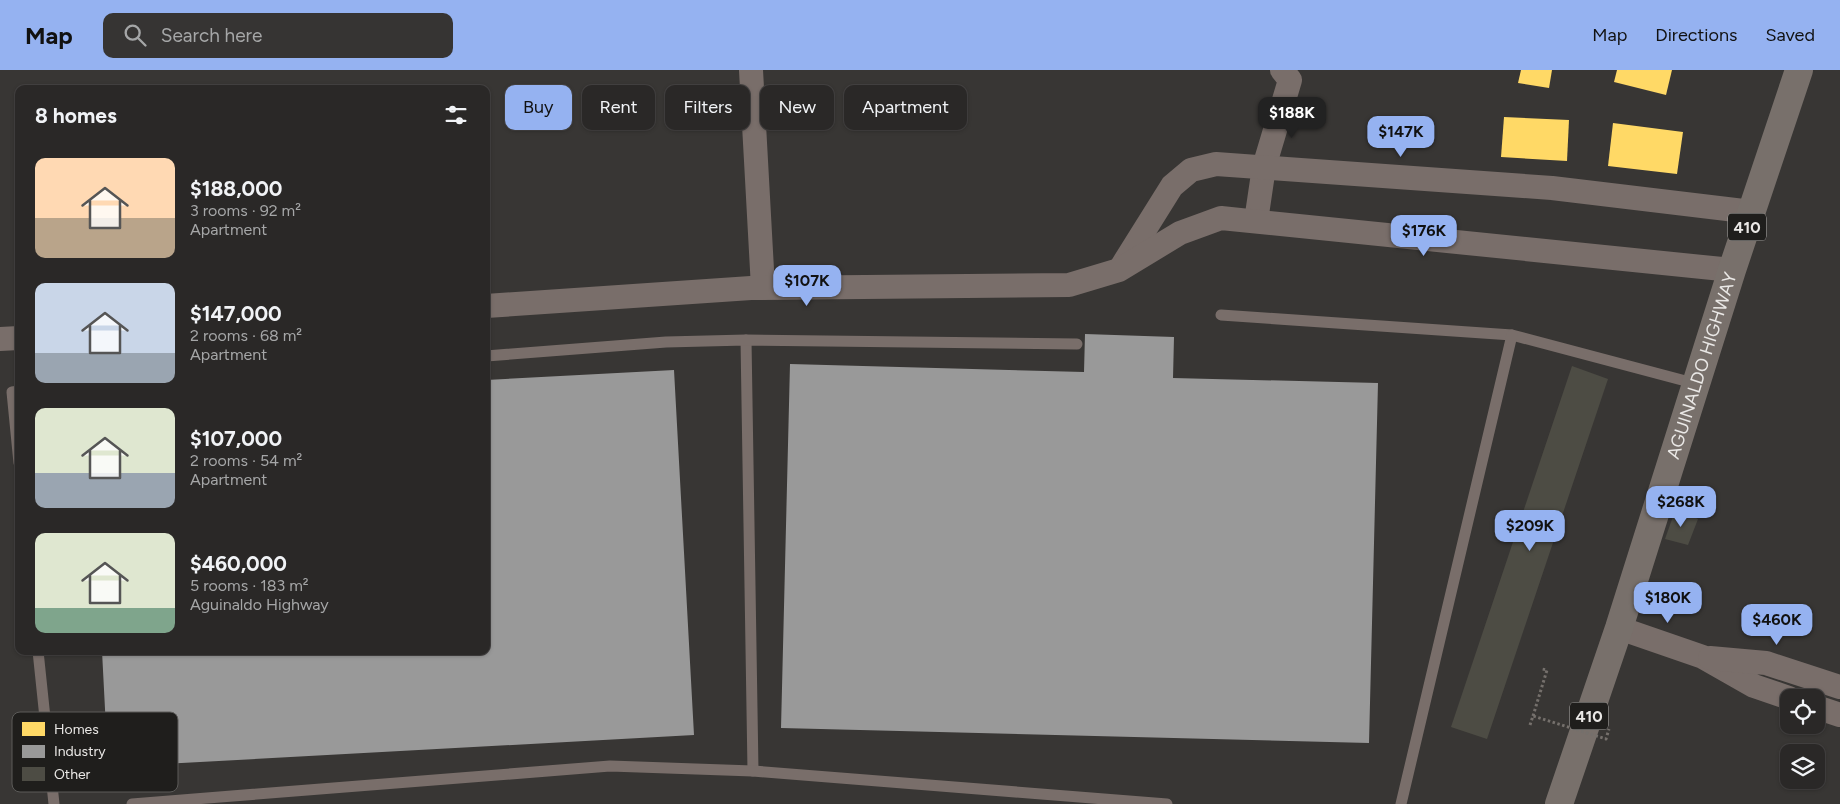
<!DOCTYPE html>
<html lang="en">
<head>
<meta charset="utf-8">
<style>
	body { margin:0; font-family:Figtree,sans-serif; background:#363433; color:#f1f3f6; height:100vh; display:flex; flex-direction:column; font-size:19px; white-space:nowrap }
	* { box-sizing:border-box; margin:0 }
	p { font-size:16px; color:#a5a6a7 }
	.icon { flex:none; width:28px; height:28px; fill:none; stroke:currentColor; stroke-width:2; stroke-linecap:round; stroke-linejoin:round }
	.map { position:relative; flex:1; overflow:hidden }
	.sheet { position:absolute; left:15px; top:15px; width:475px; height:570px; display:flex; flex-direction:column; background:#2a2827; border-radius:10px; box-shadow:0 1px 4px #0004,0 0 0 1px #464444 }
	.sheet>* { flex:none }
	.banner { position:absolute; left:505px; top:15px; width:475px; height:45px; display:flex; gap:10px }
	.fabs { position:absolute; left:1780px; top:619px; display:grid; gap:10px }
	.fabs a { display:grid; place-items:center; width:45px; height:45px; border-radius:10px; background:#2a2827; box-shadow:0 1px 4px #0004,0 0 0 1px #464444; font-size:25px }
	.price { position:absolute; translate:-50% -42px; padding:0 11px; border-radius:10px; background:#95b2f1; color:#111; font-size:16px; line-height:32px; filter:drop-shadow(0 1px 2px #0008) }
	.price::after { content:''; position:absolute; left:50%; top:30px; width:15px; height:11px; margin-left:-8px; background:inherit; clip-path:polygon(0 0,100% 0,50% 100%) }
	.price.current { background:#222; color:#fff }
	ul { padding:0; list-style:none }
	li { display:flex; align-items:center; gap:15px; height:125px; padding:0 20px }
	li span { display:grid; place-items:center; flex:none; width:140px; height:100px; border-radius:10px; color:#555 }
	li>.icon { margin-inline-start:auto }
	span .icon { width:60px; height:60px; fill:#fffc; stroke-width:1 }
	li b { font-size:21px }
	h2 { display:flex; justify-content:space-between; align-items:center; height:60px; padding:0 20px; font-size:21px }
	.tag { padding:0 18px; border-radius:10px; background:#2a2827; box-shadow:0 1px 4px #0004,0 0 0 1px #464444; font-size:18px; line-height:45px }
	.tag.current { background:#95b2f1; color:#111 }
	header { display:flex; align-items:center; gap:30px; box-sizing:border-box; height:70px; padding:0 25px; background:#95b2f1; color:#111 }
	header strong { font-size:24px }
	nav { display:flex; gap:28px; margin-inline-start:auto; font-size:18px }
	.search { width:350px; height:45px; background:#363433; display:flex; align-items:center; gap:12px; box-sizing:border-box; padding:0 18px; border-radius:10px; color:#a5a6a7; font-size:19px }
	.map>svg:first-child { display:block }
</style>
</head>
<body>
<header>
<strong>Map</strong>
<div class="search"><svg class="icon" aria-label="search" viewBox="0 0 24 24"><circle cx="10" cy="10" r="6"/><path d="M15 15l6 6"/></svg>Search here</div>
<nav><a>Map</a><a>Directions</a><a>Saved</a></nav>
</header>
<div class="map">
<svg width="1840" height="734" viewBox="0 0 1840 734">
	<rect width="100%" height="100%" fill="#383634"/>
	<g fill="#ffd966">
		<polygon points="1521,0 1552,0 1549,18 1518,13"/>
		<polygon points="1617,0 1672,0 1666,25 1614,12"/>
		<polygon points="1504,47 1569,50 1567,91 1501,87"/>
		<polygon points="1613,53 1683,62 1677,104 1608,96"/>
	</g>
	<g fill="#999">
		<polygon points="1085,264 1174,267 1173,308 1378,313 1369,673 781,658 790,294 1084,302"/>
		<polygon points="674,300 694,665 108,697 102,581 486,581 486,310"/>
	</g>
	<g fill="#4d4c44">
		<polygon points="1572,296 1608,309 1487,669 1451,657"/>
		<polygon points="1676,438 1698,449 1688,475 1665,469"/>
	</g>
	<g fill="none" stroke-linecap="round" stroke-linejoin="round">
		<polyline stroke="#75706c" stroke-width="3" stroke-dasharray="2.5 2.5" stroke-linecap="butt" points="1533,646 1547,600 1542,599"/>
		<g stroke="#796e6a" stroke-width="11">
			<polyline points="1221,245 1512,265 1697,314"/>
			<polyline points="746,270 753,701"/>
			<polyline points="486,286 666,272 746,270 1077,274"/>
			<polyline points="19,321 12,322 19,393"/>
			<polyline points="38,581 54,734"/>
			<polyline points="132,734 610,696 753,701 1167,734"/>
			<polyline points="1401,734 1512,265"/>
		</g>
		<g stroke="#796e6a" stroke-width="24">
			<polyline points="751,0 763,218"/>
			<polyline points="1256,151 1264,97 1290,10 1282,0"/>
			<polyline points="1122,196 1172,116 1191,100 1216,94 1552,118 1752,142"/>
			<polyline points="486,236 751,218 1069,215 1119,200 1180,163 1221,148 1732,200"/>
			<polyline points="0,269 19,268"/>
			<polyline points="1619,558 1703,587 1754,616 1789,628"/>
			<polyline points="1710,588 1766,593 1840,617"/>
			<polyline points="1816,637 1840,645"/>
		</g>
		<path stroke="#78706b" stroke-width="28" id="s1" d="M1559,734l60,-176 113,-358 67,-200"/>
		<polyline stroke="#75706c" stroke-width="3" stroke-dasharray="2.5 2.5" stroke-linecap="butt" points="1530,655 1533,646 1606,669 1609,659"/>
	</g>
	<g text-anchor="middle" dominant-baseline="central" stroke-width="5" stroke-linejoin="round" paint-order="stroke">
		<g fill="#1f1e1c" stroke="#adaba9" stroke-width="1">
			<rect x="1728" y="143.5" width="38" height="27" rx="4"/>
			<rect x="1570" y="632.5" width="38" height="27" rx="4"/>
		</g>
		<g font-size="16" font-weight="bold" fill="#eae8e6">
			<text x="1747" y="157">410</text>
			<text x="1589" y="646">410</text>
		</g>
		<g font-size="18" fill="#eae8e6" stroke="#1f1e1c">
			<text stroke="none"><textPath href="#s1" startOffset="461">AGUINALDO HIGHWAY</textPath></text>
		</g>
	</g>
	<rect x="12" y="642" width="166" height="80" rx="8" fill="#1f1e1c" stroke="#5c5b59" stroke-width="1"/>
	<rect x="22" y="652" width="23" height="14" fill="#ffd966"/>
	<rect x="22" y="675" width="23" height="13" fill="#999"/>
	<rect x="22" y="697" width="23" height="14" fill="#4d4c44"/>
	<g font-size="14" fill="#eae8e6">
		<text x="54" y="664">Homes</text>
		<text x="54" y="686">Industry</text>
		<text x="54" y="709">Other</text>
	</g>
</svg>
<div class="fabs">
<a><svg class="icon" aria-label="locate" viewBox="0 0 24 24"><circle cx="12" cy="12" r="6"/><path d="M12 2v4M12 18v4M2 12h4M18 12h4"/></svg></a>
<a><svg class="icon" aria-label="layers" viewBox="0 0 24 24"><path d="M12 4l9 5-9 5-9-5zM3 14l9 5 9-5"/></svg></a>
</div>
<b class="price current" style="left:1292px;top:69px">$188K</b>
<b class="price" style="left:1401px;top:88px">$147K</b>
<b class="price" style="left:1424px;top:187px">$176K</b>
<b class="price" style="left:807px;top:237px">$107K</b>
<b class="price" style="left:1681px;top:458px">$268K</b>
<b class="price" style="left:1530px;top:482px">$209K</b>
<b class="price" style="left:1668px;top:554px">$180K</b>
<b class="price" style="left:1777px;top:576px">$460K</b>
<div class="banner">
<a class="tag current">Buy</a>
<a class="tag">Rent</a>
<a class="tag">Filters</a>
<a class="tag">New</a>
<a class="tag">Apartment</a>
</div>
<section class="sheet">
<h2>8 homes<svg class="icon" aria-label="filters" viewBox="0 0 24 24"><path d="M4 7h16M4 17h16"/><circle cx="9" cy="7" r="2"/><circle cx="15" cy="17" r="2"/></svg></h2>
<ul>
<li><span style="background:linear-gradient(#ffd9b3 60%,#b9a48a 0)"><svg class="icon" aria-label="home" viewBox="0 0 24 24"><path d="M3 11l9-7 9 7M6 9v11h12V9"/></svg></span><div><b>$188,000</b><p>3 rooms · 92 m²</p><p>Apartment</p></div></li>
<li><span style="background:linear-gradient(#c9d6e8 70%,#9aa5b1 0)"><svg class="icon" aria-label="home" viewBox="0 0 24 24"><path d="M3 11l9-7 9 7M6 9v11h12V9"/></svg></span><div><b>$147,000</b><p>2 rooms · 68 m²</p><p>Apartment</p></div></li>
<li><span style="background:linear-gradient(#dfe7d0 65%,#9aa5b1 0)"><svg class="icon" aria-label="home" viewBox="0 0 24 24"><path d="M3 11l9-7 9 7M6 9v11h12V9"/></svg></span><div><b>$107,000</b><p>2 rooms · 54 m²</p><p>Apartment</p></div></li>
<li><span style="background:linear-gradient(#dfe7d0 75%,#7fa58c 0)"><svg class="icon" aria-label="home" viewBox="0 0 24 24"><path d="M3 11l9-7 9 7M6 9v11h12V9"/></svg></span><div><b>$460,000</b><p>5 rooms · 183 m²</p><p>Aguinaldo Highway</p></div></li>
</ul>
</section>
</div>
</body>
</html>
